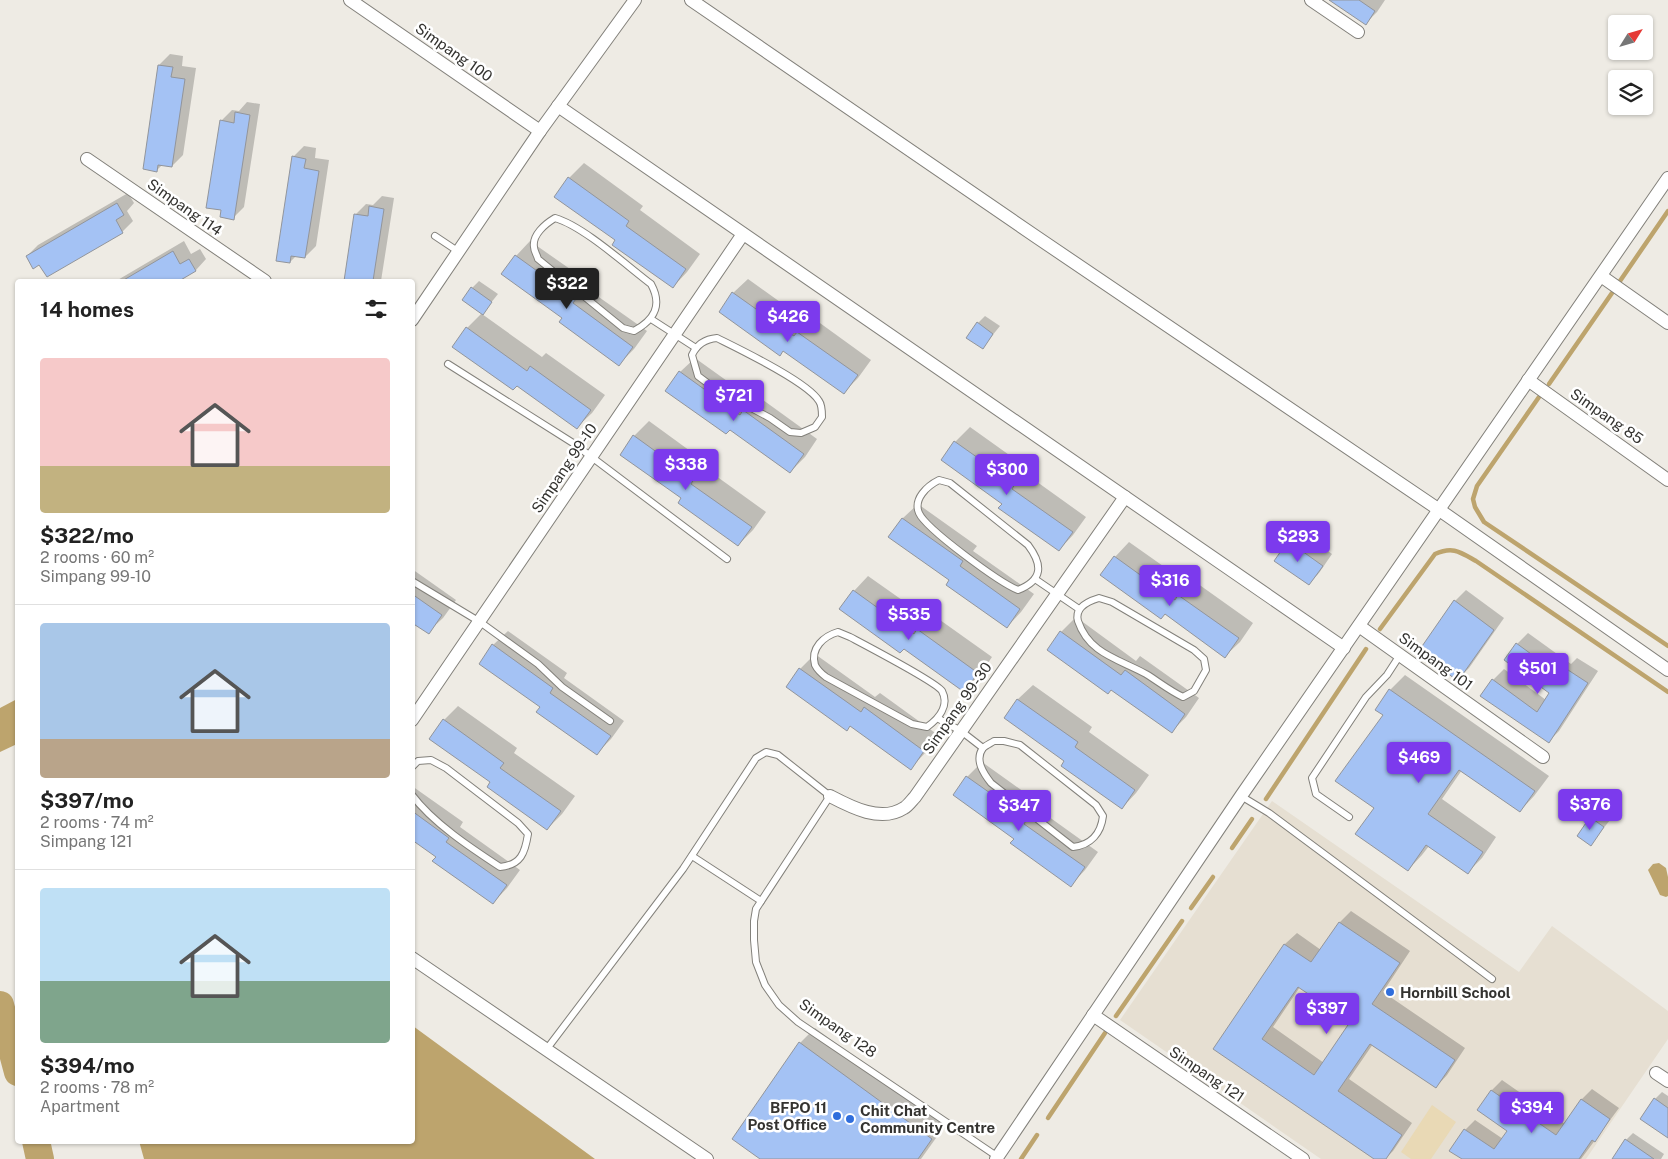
<!DOCTYPE html>
<html lang="en">
<head>
<meta charset="utf-8">
<style>
	body { margin:0; font-family:"Public Sans",sans-serif; background:#f6f6f6; color:#222; height:100vh; display:flex; flex-direction:column; font-size:19px; white-space:nowrap }
	* { box-sizing:border-box; margin:0 }
	p { font-size:16px; color:#767676 }
	.icon { flex:none; width:28px; height:28px; fill:none; stroke:currentColor; stroke-width:2; stroke-linecap:round; stroke-linejoin:round }
	.map { position:relative; flex:1; overflow:hidden }
	.panel { position:absolute; left:15px; top:279px; width:400px; height:865px; display:flex; flex-direction:column; background:#fff; border-radius:5px; box-shadow:0 1px 4px #0004 }
	.panel>* { flex:none }
	.needle { width:32px; rotate:53deg }
	.buttons { position:absolute; left:1608px; top:15px; display:grid; gap:10px }
	.buttons a { display:grid; place-items:center; width:45px; height:45px; border-radius:5px; background:#fff; box-shadow:0 1px 4px #0004; font-size:25px }
	.price { position:absolute; translate:-50% -42px; padding:0 11px; border-radius:5px; background:#7c3aed; color:#fff; font-size:16px; line-height:32px; filter:drop-shadow(0 1px 2px #0008) }
	.price::after { content:''; position:absolute; left:50%; top:30px; width:15px; height:11px; margin-left:-8px; background:inherit; clip-path:polygon(0 0,100% 0,50% 100%) }
	.price.on { background:#222; color:#fff }
	ul { padding:0; list-style:none }
	li { display:grid; align-content:center; gap:10px; height:265px; padding:0 25px }
	li+li { border-top:1px solid #e0e0e0 }
	li span { display:grid; place-items:center; height:155px; border-radius:5px; color:#555 }
	li>.icon { margin-inline-start:auto }
	span .icon { width:90px; height:90px; fill:#fffc; stroke-width:1 }
	li b { font-size:21px }
	h2 { display:flex; justify-content:space-between; align-items:center; height:60px; padding:0 25px; font-size:21px }
	.map>svg:first-child { display:block }
</style>
</head>
<body>
<div class="map">
<svg width="1668" height="1159" viewBox="0 0 1668 1159">
	<rect width="100%" height="100%" fill="#eeebe4"/>
	<polygon fill="#e6dfd2" points="1272,801 1519,972 1552,926 1668,1011 1668,1039 1586,1159 1321,1159 1120,1020"/>
	<polygon fill="#e9d9b5" points="1432,1105 1456,1122 1431,1159 1411,1159 1401,1152"/>
	<g fill="#bda46d">
		<polygon points="17,699 17,744 0,752 0,708"/>
		<polygon points="1659,863 1666,868 1668,877 1668,896 1666,897 1660,895 1648,870 1653,864"/>
		<polygon points="413,1026 595,1159 144,1159 139,1141 412,1141"/>
	</g>
	<g fill="#0003" fill-rule="evenodd">
		<polygon points="1332,0 1385,0 1377,12 1366,23"/>
		<polygon points="170,54 183,56 182,66 196,68 183,155 172,166 163,164 157,170 159,65"/>
		<polygon points="247,102 260,104 244,207 233,218 222,209 221,121 232,110 239,111"/>
		<polygon points="304,146 316,148 315,158 329,160 316,246 305,257 296,256 290,262 293,157"/>
		<polygon points="584,163 643,206 640,210 700,254 687,272 673,287 617,240 569,178"/>
		<polygon points="128,193 134,203 127,211 133,221 122,232 40,264 27,256 38,245"/>
		<polygon points="382,196 394,198 381,281 345,281 355,215 366,204 373,205"/>
		<polygon points="184,241 191,254 200,249 206,259 196,270 177,281 116,281"/>
		<polygon points="530,241 590,283 586,288 647,331 634,349 619,364 564,318 516,256"/>
		<polygon points="748,279 808,322 813,318 871,360 858,378 844,392 733,293"/>
		<polygon points="479,281 498,294 482,314 542,357 546,353 605,395 592,413 577,427 467,328 482,313 472,288"/>
		<polygon points="985,316 1000,326 983,347 978,323"/>
		<polygon points="695,358 755,401 759,397 817,439 805,457 790,472 680,372"/>
		<polygon points="649,421 708,464 705,468 766,512 753,530 738,545 683,498 634,436"/>
		<polygon points="970,427 1029,469 1026,474 1086,517 1073,535 1059,550 1003,503 942,460 955,442"/>
		<polygon points="918,504 977,546 973,551 1034,594 1021,612 1007,627 951,580 890,536 903,518"/>
		<polygon points="1300,531 1332,554 1319,573 1309,584 1289,542"/>
		<polygon points="1129,542 1190,585 1194,581 1253,623 1240,642 1225,656 1115,557"/>
		<polygon points="412,569 456,600 443,618 428,632 412,621"/>
		<polygon points="868,576 929,619 933,615 992,657 979,676 964,690 854,591"/>
		<polygon points="1466,590 1504,618 1469,668 1458,679 1455,601"/>
		<polygon points="1076,617 1136,661 1140,656 1199,698 1186,717 1172,731 1112,689 1061,632"/>
		<polygon points="508,631 567,673 564,678 624,721 611,739 597,753 541,707 493,645"/>
		<polygon points="1528,633 1571,664 1577,658 1598,671 1559,731 1548,742 1493,680 1504,669 1546,700 1551,692 1517,644"/>
		<polygon points="815,654 875,697 880,693 938,735 925,753 911,768 851,725 847,729 787,687 800,669"/>
		<polygon points="1405,675 1549,776 1534,796 1520,811 1462,770 1442,799 1496,837 1482,858 1467,873 1429,846 1422,855 1408,870 1375,808 1384,715 1376,710 1390,690"/>
		<polygon points="1033,685 1092,727 1089,732 1149,775 1136,793 1122,808 1066,761 1005,717 1018,699"/>
		<polygon points="458,706 517,748 514,753 575,796 562,814 547,829 492,782 444,720"/>
		<polygon points="982,762 1041,804 1038,809 1098,852 1085,870 1071,885 1015,838 955,795 967,777"/>
		<polygon points="412,786 463,822 460,827 520,870 507,888 493,903 438,856 412,838"/>
		<polygon points="1598,811 1610,820 1591,844 1591,818"/>
		<path d="M1351,911l59,40 -27,41 82,56 -18,27 -11,12 -63,-43 -24,35 63,44 -19,28 -8,8h-9l-161,-111 70,-104 12,-11 24,17 19,-28zM1300,987l52,35 -28,41 -51,-36z"/>
		<polygon points="815,1028 946,1124 921,1159 763,1159 800,1043"/>
		<polygon points="1502,1080 1565,1124 1582,1099 1592,1089 1619,1108 1581,1159 1464,1159 1465,1130 1475,1120 1503,1139 1509,1130 1479,1110 1492,1090"/>
		<polygon points="1662,1092 1668,1096 1668,1136 1655,1099"/>
		<polygon points="1633,1133 1664,1154 1661,1159 1613,1159 1626,1140"/>
	</g>
	<g fill="none" stroke-linecap="round" stroke-linejoin="round">
		<g stroke="#bda46d" stroke-width="4.5">
			<polyline points="1620,281 1668,211"/>
			<polyline points="1549,384 1612,293"/>
			<polyline points="1539,397 1477,486 1473,499 1475,507 1484,522 1668,646"/>
			<path d="M1380,629l55,-75c18,-8 25,-2 41,7l192,131"/>
			<polyline points="1266,799 1366,649"/>
			<polyline points="1232,848 1252,819"/>
			<polyline points="1191,908 1213,877"/>
			<polyline points="1116,1016 1182,921"/>
			<polyline points="1048,1118 1105,1033"/>
			<polyline points="1021,1159 1037,1135"/>
		</g>
		<g stroke="#bda46d" stroke-width="28">
			<polyline points="0,1005 18,1072"/>
			<polyline points="36,1141 40,1159"/>
		</g>
	</g>
	<g fill="#a4c2f4" stroke="#92959b" fill-rule="evenodd">
		<polygon points="1329,0 1359,0 1375,11 1366,25"/>
		<polygon points="158,65 173,67 171,77 185,79 172,167 158,165 157,172 143,169"/>
		<polygon points="235,112 250,115 234,220 220,217 221,210 206,208 220,120 234,123"/>
		<polygon points="292,156 306,159 304,168 319,171 305,258 291,256 290,263 276,261"/>
		<polygon points="568,177 629,221 626,226 686,269 673,288 612,245 615,240 554,197"/>
		<polygon points="117,203 124,215 116,220 123,233 47,277 39,265 33,269 26,256"/>
		<polygon points="369,206 384,209 373,281 344,281 354,214 368,216"/>
		<polygon points="173,251 180,264 189,259 196,271 179,281 122,281"/>
		<polygon points="515,255 576,299 573,303 633,347 619,366 559,322 562,318 501,274"/>
		<polygon points="471,287 492,302 483,315 462,300"/>
		<polygon points="732,292 794,336 797,332 858,375 844,394 783,351 780,356 719,312"/>
		<polygon points="977,322 993,334 983,349 966,338"/>
		<polygon points="466,327 527,371 530,366 591,410 577,429 517,386 513,390 452,347"/>
		<polygon points="679,371 740,415 743,410 804,454 790,473 730,430 726,434 665,391"/>
		<polygon points="633,435 694,479 691,484 752,527 738,546 678,503 681,498 620,455"/>
		<polygon points="954,441 1015,484 1012,489 1073,532 1059,551 998,508 1002,504 941,460"/>
		<polygon points="902,518 963,561 960,566 1020,609 1007,628 946,585 949,580 888,537"/>
		<polygon points="1288,541 1323,566 1309,585 1274,561"/>
		<polygon points="1114,556 1175,600 1178,595 1239,638 1225,658 1165,614 1161,619 1100,575"/>
		<polygon points="853,590 914,634 917,629 978,673 964,692 904,649 900,653 839,609"/>
		<polygon points="412,594 442,615 429,634 412,623"/>
		<polygon points="1454,600 1494,630 1458,681 1418,652"/>
		<polygon points="1060,631 1121,675 1125,670 1185,714 1172,733 1111,690 1108,694 1047,650"/>
		<polygon points="1516,643 1560,675 1565,668 1588,683 1549,743 1480,696 1492,679 1537,712 1549,693 1504,660"/>
		<polygon points="492,644 553,688 550,693 611,736 597,755 536,712 540,707 479,664"/>
		<polygon points="799,668 861,712 864,707 924,751 911,770 850,726 847,731 786,687"/>
		<polygon points="1389,689 1535,791 1520,812 1459,770 1428,814 1483,852 1468,874 1426,845 1408,871 1355,834 1374,808 1335,781 1383,715 1375,710"/>
		<polygon points="1017,699 1078,742 1075,747 1135,790 1122,809 1061,766 1064,761 1004,718"/>
		<polygon points="443,719 504,763 500,768 561,811 547,830 487,787 490,782 429,739"/>
		<polygon points="966,776 1027,819 1024,824 1085,867 1071,887 1010,843 1014,839 953,795"/>
		<polygon points="412,811 449,838 446,842 507,885 493,904 432,861 436,857 412,840"/>
		<polygon points="1590,817 1604,827 1591,846 1577,836"/>
		<path d="M1339,922l61,41 -28,41 83,56 -19,28 -66,-44 -32,47 64,44 -16,24h-12l-161,-110 71,-105 27,18zM1298,987l52,35 -36,53 -52,-36z"/>
		<polygon points="799,1042 932,1139 918,1159 760,1159 732,1139"/>
		<polygon points="1491,1090 1556,1135 1581,1099 1610,1119 1595,1142 1592,1140 1579,1159 1462,1159 1449,1151 1464,1129 1494,1149 1507,1131 1477,1110"/>
		<polygon points="1654,1098 1668,1108 1668,1138 1640,1119"/>
		<polygon points="1625,1139 1654,1159 1612,1159"/>
	</g>
	<g fill="none" stroke-linecap="round" stroke-linejoin="round">
		<g stroke="#83817b" stroke-width="8">
			<g id="lane">
				<path d="M555,218c28,8 71,47 96,66 12,22 3,36 -17,47l-11,-3 -85,-69c-1,-4 -4,-8 -4,-12 -2,-12 11,-23 21,-29z"/>
				<polyline points="435,236 459,252"/>
				<polyline points="651,319 696,348"/>
				<path d="M717,338c22,11 91,44 102,63 3,4 3,11 3,16l-7,10 -14,6 -11,-1 -20,-14 -56,-30 -16,-12 -6,-21c5,-11 13,-16 25,-17z"/>
				<polyline points="448,364 573,443 727,559"/>
				<path d="M939,480l11,3 78,62c15,20 15,35 -10,45 -18,-7 -92,-61 -99,-77 -6,-14 8,-27 20,-33z"/>
				<polyline points="1035,579 1079,609"/>
				<polyline points="412,581 480,622 538,664 562,687 610,721"/>
				<path d="M1099,598l13,4 82,48 10,9 2,11 -12,21 -11,6c-13,-6 -24,-15 -37,-23 -27,-15 -57,-20 -68,-53 -4,-14 11,-20 21,-23z"/>
				<path d="M838,632l12,5c15,8 86,45 92,54 8,15 -4,28 -15,36l-15,-3 -86,-47c-4,-3 -9,-8 -11,-12 -5,-17 9,-29 23,-33z"/>
				<polyline points="939,719 961,731 983,748"/>
				<path d="M994,741h10l16,4 76,60 7,11c-2,17 -12,29 -30,31l-82,-64c-7,-9 -17,-23 -8,-35 2,-2 8,-5 11,-7z"/>
				<path d="M412,767l6,-6 13,-1 15,8 72,55 10,11c-3,19 -7,31 -28,33 -29,-19 -67,-44 -88,-72"/>
				<polyline points="1241,796 1269,813 1492,979"/>
				<polyline points="1349,817 1316,794 1312,778 1366,697 1387,675 1400,655"/>
				<polyline points="692,856 761,901"/>
				<polyline points="546,1050 683,869 756,758 766,752 778,755 830,796 756,909 754,921 754,940 756,962 765,985 779,1005 798,1022 998,1157"/>
			</g>
		</g>
		<g stroke="#83817b" stroke-width="14">
			<g id="street">
				<polyline points="350,0 540,131"/>
				<polyline points="691,0 1038,238 1438,509 1668,670"/>
				<polyline points="1311,0 1358,32"/>
				<polyline points="558,106 1344,648"/>
				<polyline points="87,159 265,281"/>
				<polyline points="1601,276 1668,323"/>
				<polyline points="412,320 540,131 635,0"/>
				<polyline points="1528,380 1668,480"/>
				<polyline points="1359,626 1543,757"/>
				<polyline points="412,720 743,234"/>
				<path d="M830,796c21,11 51,27 74,12 4,-2 8,-8 11,-11l210,-300"/>
				<polyline points="412,958 707,1159"/>
				<polyline points="1093,1015 1303,1159"/>
				<polyline points="1656,1073 1668,1081"/>
				<polyline points="996,1159 1241,796 1668,178"/>
			</g>
		</g>
		<use href="#lane" stroke="#fff" stroke-width="6"/>
		<use href="#street" stroke="#fff" stroke-width="12"/>
	</g>
	<g fill="#306edc" stroke="#fff" stroke-width="2">
		<circle cx="1390" cy="992" r="5"/>
		<circle cx="837" cy="1116" r="5"/>
		<circle cx="850" cy="1119" r="5"/>
	</g>
	<g text-anchor="middle" dominant-baseline="central" stroke-width="5" stroke-linejoin="round" paint-order="stroke">
		<g font-size="15" fill="#343330" stroke="#fff">
			<text transform="translate(454 52) rotate(35)">Simpang 100</text>
			<text transform="translate(185 207) rotate(35)">Simpang 114</text>
			<text transform="translate(1607 416) rotate(35)">Simpang 85</text>
			<text transform="translate(564 468) rotate(-56)">Simpang 99-10</text>
			<text transform="translate(1436 661) rotate(36)">Simpang 101</text>
			<text transform="translate(957 708) rotate(-55)">Simpang 99-30</text>
			<text transform="translate(838 1028) rotate(35)">Simpang 128</text>
			<text transform="translate(1207 1074) rotate(34)">Simpang 121</text>
		</g>
		<g font-size="15" font-weight="bold" fill="#343330" stroke="#fff" text-anchor="start">
			<text x="1400" y="992">Hornbill School</text>
			<text x="827" y="1107" text-anchor="end">BFPO 11<tspan x="827" dy="17">Post Office</tspan></text>
			<text x="860" y="1110">Chit Chat<tspan x="860" dy="17">Community Centre</tspan></text>
		</g>
	</g>
</svg>
<div class="buttons">
<a><svg class="needle" viewBox="-14 -14 28 28"><path d="M0-13l5 13h-10z" fill="#e53935"/><path d="M0 13l5-13h-10z" fill="#767676"/></svg></a>
<a><svg class="icon" aria-label="layers" viewBox="0 0 24 24"><path d="M12 4l9 5-9 5-9-5zM3 14l9 5 9-5"/></svg></a>
</div>
<b class="price on" style="left:567px;top:310px">$322</b>
<b class="price" style="left:788px;top:343px">$426</b>
<b class="price" style="left:734px;top:422px">$721</b>
<b class="price" style="left:686px;top:491px">$338</b>
<b class="price" style="left:1007px;top:496px">$300</b>
<b class="price" style="left:1298px;top:563px">$293</b>
<b class="price" style="left:1170px;top:607px">$316</b>
<b class="price" style="left:909px;top:641px">$535</b>
<b class="price" style="left:1538px;top:695px">$501</b>
<b class="price" style="left:1419px;top:784px">$469</b>
<b class="price" style="left:1590px;top:831px">$376</b>
<b class="price" style="left:1019px;top:832px">$347</b>
<b class="price" style="left:1327px;top:1035px">$397</b>
<b class="price" style="left:1532px;top:1134px">$394</b>
<section class="panel">
<h2>14 homes<svg class="icon" aria-label="filters" viewBox="0 0 24 24"><path d="M4 7h16M4 17h16"/><circle cx="9" cy="7" r="2"/><circle cx="15" cy="17" r="2"/></svg></h2>
<ul>
<li><span style="background:linear-gradient(#f6c9c9 70%,#c2b280 0)"><svg class="icon" aria-label="home" viewBox="0 0 24 24"><path d="M3 11l9-7 9 7M6 9v11h12V9"/></svg></span><div><b>$322/mo</b><p>2 rooms · 60 m²</p><p>Simpang 99-10</p></div></li>
<li><span style="background:linear-gradient(#a9c7e8 75%,#b9a48a 0)"><svg class="icon" aria-label="home" viewBox="0 0 24 24"><path d="M3 11l9-7 9 7M6 9v11h12V9"/></svg></span><div><b>$397/mo</b><p>2 rooms · 74 m²</p><p>Simpang 121</p></div></li>
<li><span style="background:linear-gradient(#bfe0f5 60%,#7fa58c 0)"><svg class="icon" aria-label="home" viewBox="0 0 24 24"><path d="M3 11l9-7 9 7M6 9v11h12V9"/></svg></span><div><b>$394/mo</b><p>2 rooms · 78 m²</p><p>Apartment</p></div></li>
</ul>
</section>
</div>
</body>
</html>
